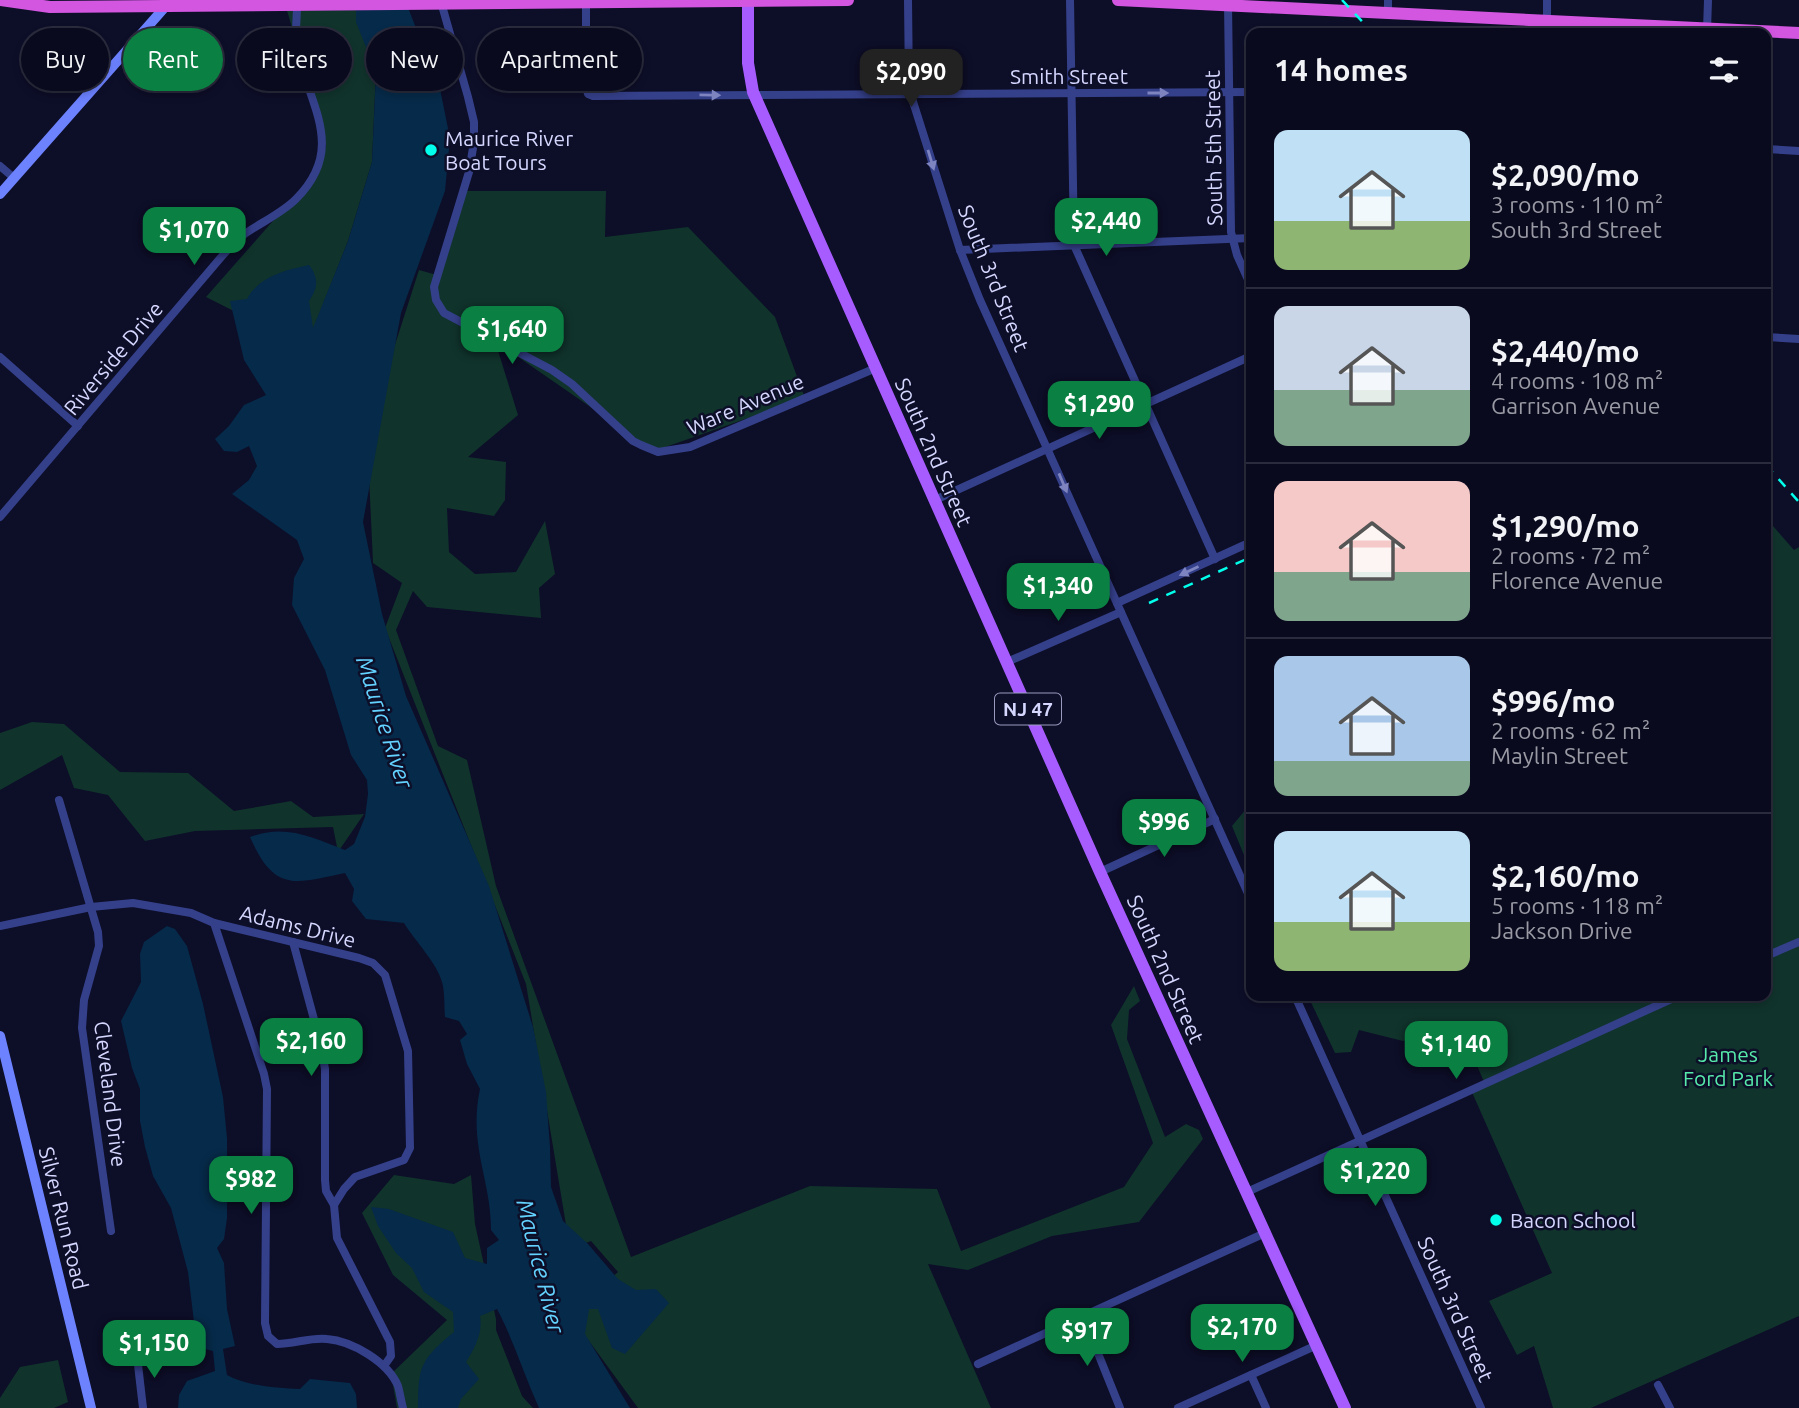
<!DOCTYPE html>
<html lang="en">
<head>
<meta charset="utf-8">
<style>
	body { margin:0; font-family:Ubuntu,sans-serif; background:#18182b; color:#f1f3f6; height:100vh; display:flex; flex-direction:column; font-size:26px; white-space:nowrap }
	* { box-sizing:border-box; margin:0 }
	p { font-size:23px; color:#999aa4 }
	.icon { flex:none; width:38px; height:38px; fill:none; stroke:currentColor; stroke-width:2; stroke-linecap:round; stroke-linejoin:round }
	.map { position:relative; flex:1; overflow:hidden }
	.panel { position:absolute; left:1246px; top:28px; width:525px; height:973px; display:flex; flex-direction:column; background:#0a0a1e; border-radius:14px; box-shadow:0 4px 10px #0003,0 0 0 2px #2a2b3c }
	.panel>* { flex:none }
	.hud { position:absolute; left:21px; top:28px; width:665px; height:63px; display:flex; gap:14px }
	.price { position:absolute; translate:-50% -60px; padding:0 16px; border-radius:14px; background:#0b8043; color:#fff; font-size:23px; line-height:46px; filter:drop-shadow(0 2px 4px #0008) }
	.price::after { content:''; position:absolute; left:50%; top:42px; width:21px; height:16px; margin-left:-10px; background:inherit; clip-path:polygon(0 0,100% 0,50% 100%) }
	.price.selected { background:#222; color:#fff }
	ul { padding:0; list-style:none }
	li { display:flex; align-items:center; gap:21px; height:175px; padding:0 28px }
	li+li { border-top:2px solid #2a2b3c }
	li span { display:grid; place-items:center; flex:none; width:196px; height:140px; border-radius:14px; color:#555 }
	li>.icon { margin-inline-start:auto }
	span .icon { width:84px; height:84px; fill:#fffc; stroke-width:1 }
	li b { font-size:30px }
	h2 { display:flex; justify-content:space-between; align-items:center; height:84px; padding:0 28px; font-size:30px }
	.pill { padding:0 24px; border-radius:32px; background:#0a0a1e; box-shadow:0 4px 10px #0003,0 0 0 2px #2a2b3c; font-size:24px; line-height:63px }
	.pill.selected { background:#0b8043; color:#fff }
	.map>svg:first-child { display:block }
</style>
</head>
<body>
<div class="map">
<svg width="1799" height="1408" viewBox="0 0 1799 1408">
	<rect width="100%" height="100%" fill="#0d0e28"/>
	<g fill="#10332c">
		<polygon points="284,0 359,0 376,71 372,162 348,241 313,330 275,332 206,297 316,172 326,146"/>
		<polygon points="464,191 606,191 605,237 688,227 775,317 805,398 654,451 495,341 518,415 468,457 506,462 505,500 494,516 447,508 449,552 475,574 516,572 545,521 555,574 539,588 541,618 427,607 413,591 396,630 438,746 467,760 496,886 631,1257 810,1186 937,1189 961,1251 1124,1187 1153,1143 1111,1025 1134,986 1140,1001 1129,1010 1127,1039 1165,1137 1186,1124 1199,1130 1203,1139 1139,1222 1052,1236 968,1270 928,1264 991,1408 638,1408 578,1326 581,1304 618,1272 591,1241 570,1249 526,984 385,628 402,583 373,563 367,432 419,270 437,275"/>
		<polygon points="1766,518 1794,550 1799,547 1799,1316 1591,1408 1553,1408 1534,1346 1517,1355 1489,1301 1552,1273 1471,1090 1485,1084 1459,1024 1403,1041 1359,1030 1351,1052 1335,1053 1308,996 1766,996"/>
		<polygon points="32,722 64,724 120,772 188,773 234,811 291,801 313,817 364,814 338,852 333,827 195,831 145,841 108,795 74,788 62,755 0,790 0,733"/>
		<polygon points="1251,803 1251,872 1232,826"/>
		<polygon points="394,1175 454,1184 471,1175 475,1224 496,1319 496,1330 522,1396 533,1408 397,1408 391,1374 447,1320 393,1275 362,1213"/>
		<polygon points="58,1360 68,1402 54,1408 0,1408 0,1398 20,1367"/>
	</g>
	<g fill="#062a49">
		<path d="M356,0h49l35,89 10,49 -5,53 -44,122 -38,209 19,92 24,82 83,190 44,141 13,65 4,55 1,40 12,34 25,23 30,35 18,11 20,-1 13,14 -44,51 -13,-6 -14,-39h-9l-4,25 45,74h-91c-15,-33 -25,-67 -42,-99l-17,7c3,17 -5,32 -14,46l13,17 -18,20 -3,9h-40c0,-42 3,-49 36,-76l-1,-20 -29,-20 -12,-24 -16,-15 -18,-27 -7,-19 18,2 64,23 12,26 22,6v-16l12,-8 -8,-10c0,-51 -23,-85 -11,-141l-13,-25 -7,-24 7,-6 -8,-13 -14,-4c-1,-11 0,-25 -3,-35 -5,-19 -27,-41 -38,-59l-38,-4 -14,-18 2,-12 -9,-16c-51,11 -71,19 -95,-36 36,-13 61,0 95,13l9,-6 11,-27 3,-23 -1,-14 -16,-25 -26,-85 -33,-65 2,-27 10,-19 -7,-19 -65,-46 17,-14 8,-14 -8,-20 -12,6 -13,-1 -9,-12 14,-13 15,-21 22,-10 -22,-35 -14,-59 17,-2c11,-22 38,-29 62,-34 10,13 9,23 0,36l4,27 35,-87 24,-79 4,-90 -20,-50z"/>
		<path d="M167,926l8,3 12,17 16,58 20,93 4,41v80l-3,21 -7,9 7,15 3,46 8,37 -12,3 4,26c20,11 50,13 73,14l10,-10 40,4 6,11 1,14h-179l1,-13 8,-14 28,-10 -2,-20 -16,-4 -9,-75 -17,-64 -18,-32 -8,-29 -5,-26v-32l-8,-21 -11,-47 20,-39 -1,-28 4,-12z"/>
	</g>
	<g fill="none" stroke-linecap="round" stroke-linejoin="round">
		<g stroke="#35408b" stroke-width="8">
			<polyline points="908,0 909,89 960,250 980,300 1251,900"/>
			<polyline points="1070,0 1074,245 1215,559"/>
			<polyline points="1388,0 1388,14"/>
			<polyline points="1547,0 1547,21"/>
			<polyline points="441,2 468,97 474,122 474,142 469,172 434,287 436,300 444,313 552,370 572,384 633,441 641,445 658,452 690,447 876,368"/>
			<polyline points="586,2 586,87 588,94 593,96 1251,92"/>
			<polyline points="1228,3 1231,232 1237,255 1251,286"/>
			<polyline points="1707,30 1708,0"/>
			<polyline points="1766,149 1799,151"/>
			<polyline points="0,166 14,178"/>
			<polyline points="960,250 1251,238"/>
			<polyline points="1766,337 1799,339"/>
			<polyline points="0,357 78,426"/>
			<polyline points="935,500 1251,356"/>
			<path d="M0,517l223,-262c7,-8 14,-16 23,-22 16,-11 36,-20 50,-34 49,-49 16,-90 2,-145 -4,-15 -1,-33 -1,-49"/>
			<polyline points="1117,603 1251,542"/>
			<polyline points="1007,662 1121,612"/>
			<polyline points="59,800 98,932 99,946 84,1000 82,1028 111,1231"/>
			<polyline points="1100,872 1215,819"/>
			<path d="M214,923l50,151 3,15 -2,234 3,13 9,8c17,0 34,-7 50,-5 25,2 61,23 71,47 2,7 3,15 5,22"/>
			<polyline points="0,926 91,907 133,903 191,913 214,923 359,958 373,963 385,975 408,1051 410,1148 404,1160 355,1177 344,1189 334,1205 337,1238 390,1342 391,1356 384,1366"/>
			<polyline points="293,942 321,1045 325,1069 325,1180 326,1191 334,1205"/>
			<polyline points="1766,956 1799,942"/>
			<polyline points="1295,996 1481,1408"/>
			<polyline points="1247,1192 1678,996"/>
			<polyline points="1083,1316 1120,1408"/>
			<polyline points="137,1356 143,1408"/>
			<polyline points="978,1364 1265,1233"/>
			<polyline points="1251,1375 1266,1408"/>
			<polyline points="1658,1385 1670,1408"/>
			<polyline points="1178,1408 1317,1345"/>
		</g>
		<g stroke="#6c82ff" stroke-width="10">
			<polyline points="0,194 165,7"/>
			<polyline points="0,1036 91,1408"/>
		</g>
		<polyline stroke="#a65cff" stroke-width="12" points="748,0 748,63 753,92 1100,872 1345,1408"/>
		<g stroke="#d256e0" stroke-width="12">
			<polyline points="0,0 50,7 848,0"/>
			<polyline points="1118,0 1799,33"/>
		</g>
		<g stroke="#01ffec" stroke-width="2.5" stroke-dasharray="10 9" stroke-linecap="butt">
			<polyline points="1342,0 1373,33"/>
			<polyline points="1766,465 1799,502"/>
			<polyline points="1149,603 1251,557"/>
		</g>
	</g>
	<defs><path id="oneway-solid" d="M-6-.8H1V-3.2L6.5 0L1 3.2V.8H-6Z" transform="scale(1.75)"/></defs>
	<g fill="#7d84bf">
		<use href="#oneway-solid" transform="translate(1158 93)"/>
		<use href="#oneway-solid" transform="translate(710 95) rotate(1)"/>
		<use href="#oneway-solid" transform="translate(931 160) rotate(73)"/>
		<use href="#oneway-solid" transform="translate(1063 483) rotate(67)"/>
		<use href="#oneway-solid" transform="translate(1189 571) rotate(155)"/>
	</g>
	<g fill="#01ffec" stroke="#0d0e28" stroke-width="2.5">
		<circle cx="431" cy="150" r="7"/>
		<circle cx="1496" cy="1220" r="7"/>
	</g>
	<g text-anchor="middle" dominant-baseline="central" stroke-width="5" stroke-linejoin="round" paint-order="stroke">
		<rect fill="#0d0e28" stroke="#999bbe" stroke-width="2" x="995" y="693.5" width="66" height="31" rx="5"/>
		<g font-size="19" font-weight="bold" fill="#d5d7ff">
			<text x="1028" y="709">NJ 47</text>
		</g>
		<g font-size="21" fill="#d5d7ff" stroke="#0d0e28">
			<text x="1069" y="76">Smith Street</text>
			<text transform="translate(1213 148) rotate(-91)">South 5th Street</text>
			<text transform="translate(994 278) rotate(68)">South 3rd Street</text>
			<text transform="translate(113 358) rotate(-50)">Riverside Drive</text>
			<text transform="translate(745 404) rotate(-23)">Ware Avenue</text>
			<text transform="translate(934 452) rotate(66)">South 2nd Street</text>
			<text transform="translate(298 926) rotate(14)">Adams Drive</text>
			<text transform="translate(1166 969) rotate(66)">South 2nd Street</text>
			<text transform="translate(111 1094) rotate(83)">Cleveland Drive</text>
			<text transform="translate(64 1218) rotate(76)">Silver Run Road</text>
			<text transform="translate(1456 1309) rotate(66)">South 3rd Street</text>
		</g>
		<g font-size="21" fill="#d5d7ff" stroke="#0d0e28" text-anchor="start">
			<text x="445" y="138">Maurice River<tspan x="445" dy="24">Boat Tours</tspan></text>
			<text x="1510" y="1220">Bacon School</text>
		</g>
		<g font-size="21" fill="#56eaab" stroke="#0d0e28">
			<text x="1728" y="1054">James<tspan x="1728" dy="24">Ford Park</tspan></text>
		</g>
		<g font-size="23" font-style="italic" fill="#63d2ff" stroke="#0d0e28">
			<text transform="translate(385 722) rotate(72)">Maurice River</text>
			<text transform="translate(541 1266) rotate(76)">Maurice River</text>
		</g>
	</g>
</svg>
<b class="price selected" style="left:911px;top:109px">$2,090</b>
<b class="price" style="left:1106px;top:258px">$2,440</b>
<b class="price" style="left:194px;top:267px">$1,070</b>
<b class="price" style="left:512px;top:366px">$1,640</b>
<b class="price" style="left:1099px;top:441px">$1,290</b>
<b class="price" style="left:1058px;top:623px">$1,340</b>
<b class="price" style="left:1164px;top:859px">$996</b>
<b class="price" style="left:311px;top:1078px">$2,160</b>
<b class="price" style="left:1456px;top:1081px">$1,140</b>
<b class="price" style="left:1375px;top:1208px">$1,220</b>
<b class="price" style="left:251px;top:1216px">$982</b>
<b class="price" style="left:1242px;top:1364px">$2,170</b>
<b class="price" style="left:1087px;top:1368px">$917</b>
<b class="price" style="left:154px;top:1380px">$1,150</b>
<div class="hud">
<a class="pill">Buy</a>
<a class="pill selected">Rent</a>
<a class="pill">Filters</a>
<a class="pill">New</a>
<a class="pill">Apartment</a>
</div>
<section class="panel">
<h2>14 homes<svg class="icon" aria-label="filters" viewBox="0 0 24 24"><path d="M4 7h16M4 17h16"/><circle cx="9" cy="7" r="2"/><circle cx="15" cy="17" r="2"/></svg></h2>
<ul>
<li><span style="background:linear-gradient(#bfe0f5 65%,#8fb573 0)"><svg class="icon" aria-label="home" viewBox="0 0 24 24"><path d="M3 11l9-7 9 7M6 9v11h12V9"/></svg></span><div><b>$2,090/mo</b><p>3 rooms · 110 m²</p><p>South 3rd Street</p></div></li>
<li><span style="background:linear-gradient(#c9d6e8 60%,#7fa58c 0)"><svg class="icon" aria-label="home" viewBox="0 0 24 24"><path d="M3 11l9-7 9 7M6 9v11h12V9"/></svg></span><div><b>$2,440/mo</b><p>4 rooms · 108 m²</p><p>Garrison Avenue</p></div></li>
<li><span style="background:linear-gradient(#f6c9c9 65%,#7fa58c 0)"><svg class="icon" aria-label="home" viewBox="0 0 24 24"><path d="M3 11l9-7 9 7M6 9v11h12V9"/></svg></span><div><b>$1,290/mo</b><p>2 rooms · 72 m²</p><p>Florence Avenue</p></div></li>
<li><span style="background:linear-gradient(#a9c7e8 75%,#7fa58c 0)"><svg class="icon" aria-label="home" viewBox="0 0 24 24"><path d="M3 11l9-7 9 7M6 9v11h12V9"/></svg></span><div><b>$996/mo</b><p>2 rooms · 62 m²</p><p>Maylin Street</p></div></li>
<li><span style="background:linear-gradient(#bfe0f5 65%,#8fb573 0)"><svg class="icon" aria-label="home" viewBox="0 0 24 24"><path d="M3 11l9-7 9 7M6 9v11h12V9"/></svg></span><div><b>$2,160/mo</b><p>5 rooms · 118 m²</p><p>Jackson Drive</p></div></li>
</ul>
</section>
</div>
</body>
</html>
